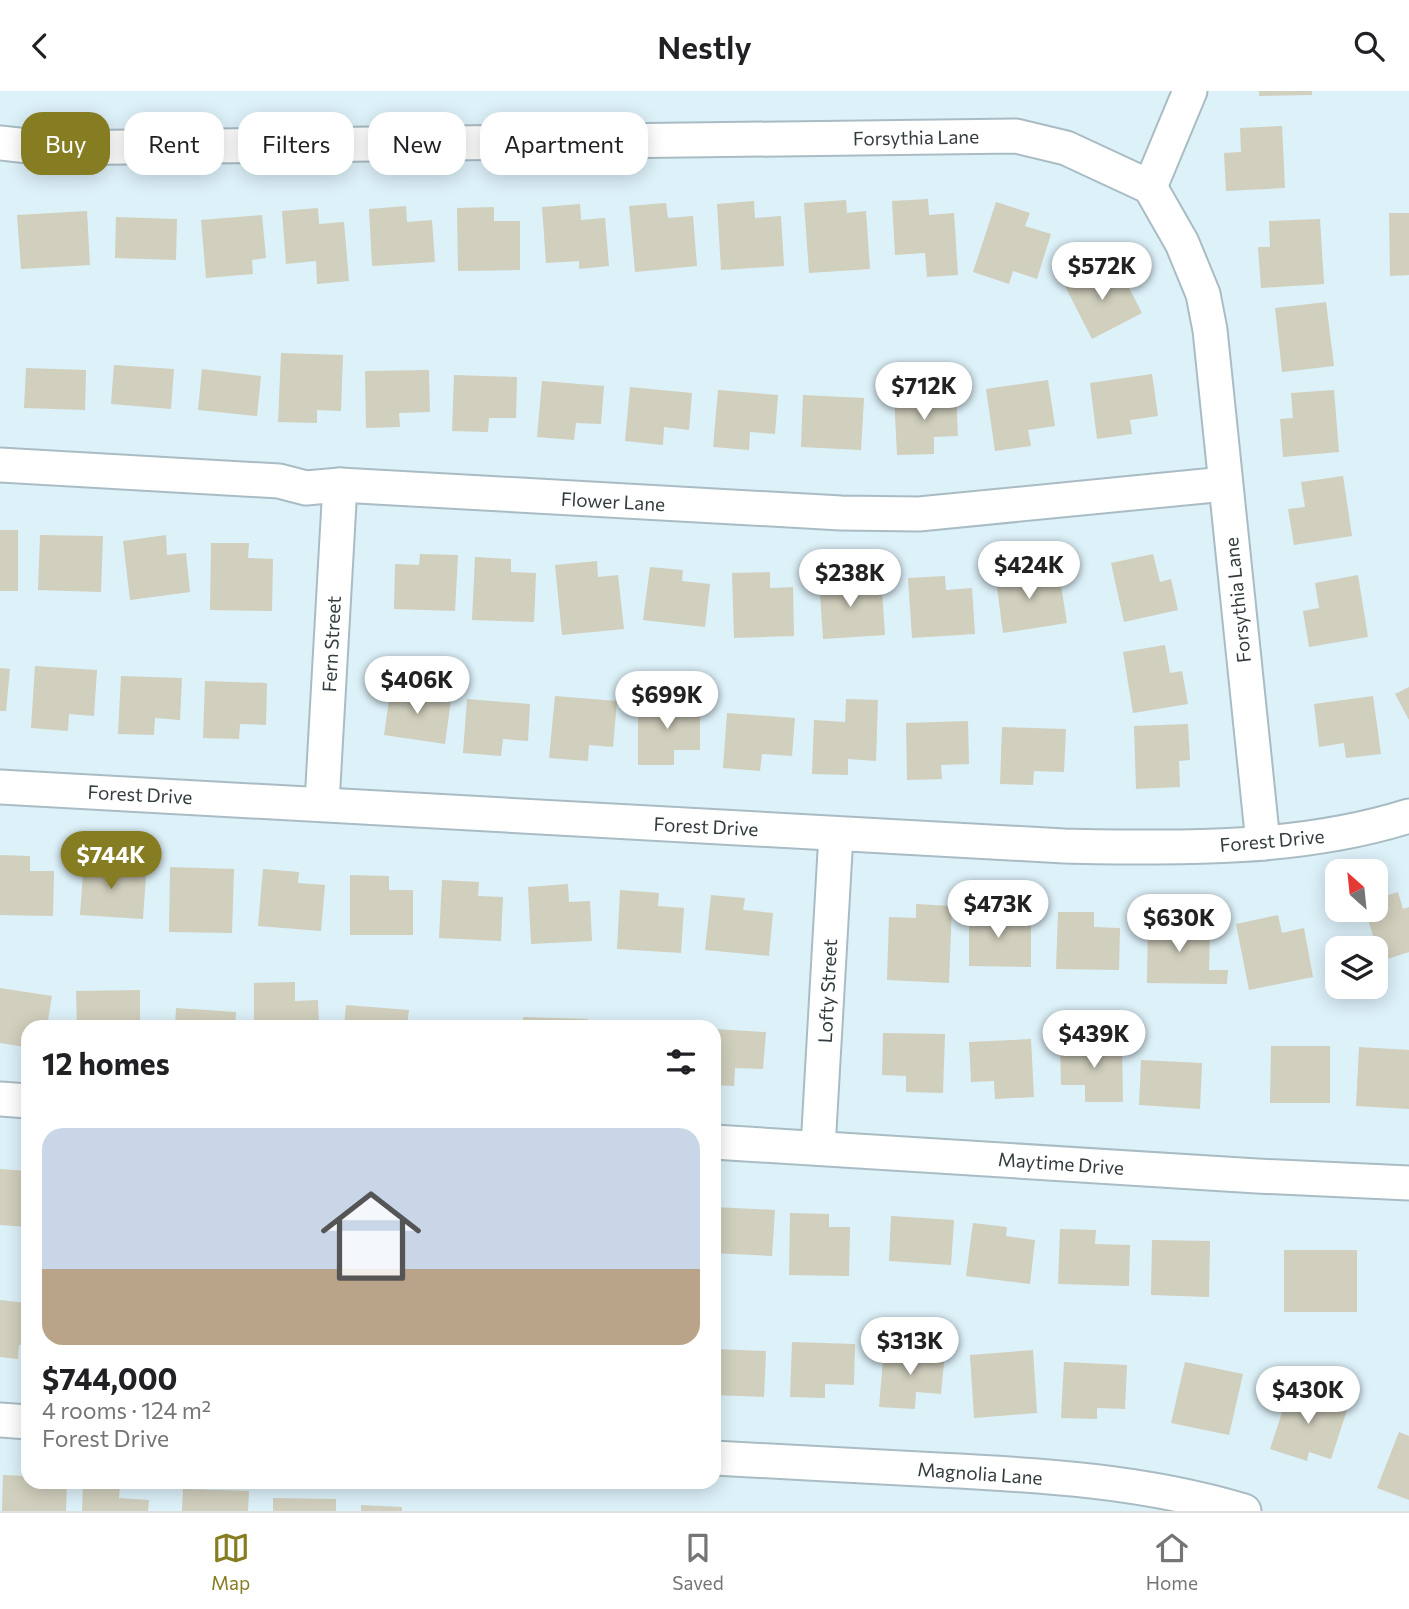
<!DOCTYPE html>
<html lang="en">
<head>
<meta charset="utf-8">
<style>
	body { margin:0; font-family:Commissioner,sans-serif; background:#f6f6f6; color:#202124; height:100vh; display:flex; flex-direction:column; font-size:26px; white-space:nowrap }
	* { box-sizing:border-box; margin:0 }
	p { font-size:23px; color:#757577 }
	.icon { flex:none; width:38px; height:38px; fill:none; stroke:currentColor; stroke-width:2; stroke-linecap:round; stroke-linejoin:round }
	.map { position:relative; flex:1; overflow:hidden }
	.details { position:absolute; left:21px; top:929px; width:700px; height:469px; display:flex; flex-direction:column; background:#fff; border-radius:21px; box-shadow:0 4px 18px #0003 }
	.details>* { flex:none }
	.top-card { position:absolute; left:21px; top:21px; width:700px; height:63px; display:flex; gap:14px }
	.needle { width:46px; rotate:333deg }
	.tools { position:absolute; left:1325px; top:768px; display:grid; gap:14px }
	.tools a { display:grid; place-items:center; width:63px; height:63px; border-radius:14px; background:#fff; box-shadow:0 4px 18px #0003; font-size:35px }
	.price { position:absolute; translate:-50% -60px; padding:0 16px; border-radius:24px; background:#fff; color:#222; font-size:23px; line-height:46px; filter:drop-shadow(0 2px 4px #0008) }
	.price::after { content:''; position:absolute; left:50%; top:42px; width:21px; height:16px; margin-left:-10px; background:inherit; clip-path:polygon(0 0,100% 0,50% 100%) }
	.price.on { background:#867c21; color:#fff }
	ul { padding:0; list-style:none }
	li { display:grid; align-content:center; gap:14px; height:371px; padding:0 21px }
	li span { display:grid; place-items:center; height:217px; border-radius:21px; color:#555 }
	li>.icon { margin-inline-start:auto }
	span .icon { width:126px; height:126px; fill:#fffc; stroke-width:1 }
	li b { font-size:30px }
	h2 { display:flex; justify-content:space-between; align-items:center; height:84px; padding:0 21px; font-size:30px }
	.chip { padding:0 24px; border-radius:21px; background:#fff; box-shadow:0 4px 18px #0003; font-size:24px; line-height:63px }
	.chip.on { background:#867c21; color:#fff }
	header { display:flex; justify-content:space-between; align-items:center; height:91px; padding:0 21px; background:#fff; font-size:32px; font-weight:600 }
	.menu { display:flex; justify-content:space-around; align-items:center; height:98px; border-top:2px solid #e0e0e0; background:#fff; font-size:19px; color:#757577 }
	.menu a { display:grid; justify-items:center; gap:4px }
	.menu .on { color:#867c21 }
	.map>svg:first-child { display:block }
</style>
</head>
<body>
<header><svg class="icon" aria-label="back" viewBox="0 0 24 24"><path d="M15 5l-7 7 7 7"/></svg>Nestly<svg class="icon" aria-label="search" viewBox="0 0 24 24"><circle cx="10" cy="10" r="6"/><path d="M15 15l6 6"/></svg></header>
<div class="map">
<svg width="1409" height="1420" viewBox="0 0 1409 1420">
	<rect width="100%" height="100%" fill="#ddf1f9"/>
	<g fill="#d1cfbd">
		<polygon points="1259,0 1312,0 1312,4 1259,5"/>
		<polygon points="1282,35 1285,97 1226,100 1224,62 1241,61 1240,37"/>
		<polygon points="928,108 929,124 954,122 958,184 927,186 925,162 895,164 892,110"/>
		<polygon points="846,109 847,122 866,120 870,178 809,182 804,112"/>
		<polygon points="754,110 755,127 781,125 784,175 721,179 717,113"/>
		<polygon points="996,111 1030,122 1025,135 1051,143 1037,188 1013,180 1009,193 973,181"/>
		<polygon points="666,112 668,127 693,125 697,175 635,181 629,115"/>
		<polygon points="580,113 581,129 605,127 609,175 579,178 579,170 546,172 542,116"/>
		<polygon points="406,115 407,131 432,129 435,171 372,175 369,118"/>
		<polygon points="494,116 494,130 520,130 520,179 458,180 457,117"/>
		<polygon points="318,117 319,133 344,131 349,190 317,193 316,170 286,173 282,120"/>
		<polygon points="87,120 90,174 21,178 17,124"/>
		<polygon points="1389,122 1409,122 1409,184 1390,185"/>
		<polygon points="262,124 266,167 252,169 253,183 206,187 201,129"/>
		<polygon points="116,126 177,128 176,169 115,167"/>
		<polygon points="1320,128 1324,193 1261,197 1258,156 1270,156 1269,130"/>
		<polygon points="1101,174 1112,196 1125,189 1142,222 1092,248 1064,193"/>
		<polygon points="1326,211 1334,275 1282,281 1275,217"/>
		<polygon points="281,262 343,264 341,320 317,319 317,332 278,331"/>
		<polygon points="114,274 174,278 171,318 111,313"/>
		<polygon points="26,277 86,279 85,319 24,317"/>
		<polygon points="202,278 261,285 257,325 198,319"/>
		<polygon points="429,279 430,321 399,322 400,336 366,337 365,280"/>
		<polygon points="1152,283 1158,325 1130,329 1132,343 1097,348 1090,292"/>
		<polygon points="454,284 517,286 516,327 489,327 488,341 452,340"/>
		<polygon points="1048,289 1055,335 1028,339 1031,355 995,360 986,298"/>
		<polygon points="542,290 604,295 601,333 576,332 574,349 537,346"/>
		<polygon points="630,296 692,302 689,339 664,336 663,354 625,350"/>
		<polygon points="718,299 778,304 775,343 750,341 749,359 713,356"/>
		<polygon points="1334,299 1339,361 1283,366 1280,328 1293,327 1291,302"/>
		<polygon points="956,302 958,345 934,346 934,363 897,364 894,305"/>
		<polygon points="803,304 864,307 861,359 801,356"/>
		<polygon points="1343,385 1352,445 1294,454 1288,418 1305,416 1301,391"/>
		<rect x="0" y="439" width="18" height="61"/>
		<polygon points="40,444 103,445 101,501 38,499"/>
		<polygon points="166,444 167,464 186,462 190,501 130,509 123,450"/>
		<polygon points="211,452 249,452 248,467 273,468 272,520 210,519"/>
		<polygon points="420,463 458,464 455,520 394,518 395,473 419,474"/>
		<polygon points="1153,463 1160,491 1171,488 1178,519 1124,531 1111,472"/>
		<polygon points="475,466 511,468 511,481 536,482 534,531 472,529"/>
		<polygon points="597,470 598,486 618,484 624,538 562,544 555,474"/>
		<polygon points="650,476 683,479 682,490 710,493 705,536 643,529"/>
		<polygon points="1030,477 1033,492 1060,488 1067,532 1003,542 995,482"/>
		<polygon points="770,481 770,497 793,496 794,545 734,547 732,482"/>
		<polygon points="859,484 861,500 882,499 885,544 823,548 819,487"/>
		<polygon points="1358,484 1368,546 1309,556 1303,520 1319,517 1315,492"/>
		<polygon points="945,485 946,499 972,497 975,543 912,547 908,487"/>
		<polygon points="1165,554 1170,582 1182,580 1188,613 1133,622 1123,561"/>
		<polygon points="35,575 97,579 94,625 69,623 68,640 31,637"/>
		<polygon points="0,577 10,578 6,620 0,620"/>
		<polygon points="121,585 182,587 180,629 155,627 154,644 118,643"/>
		<polygon points="205,590 267,592 266,634 240,633 239,648 203,647"/>
		<polygon points="391,595 416,599 415,604 451,609 445,653 384,644"/>
		<polygon points="1409,596 1409,629 1395,603"/>
		<polygon points="555,605 617,610 613,656 589,654 588,670 549,667"/>
		<polygon points="1373,605 1381,663 1346,667 1344,652 1319,656 1314,613"/>
		<polygon points="467,608 530,613 528,650 503,648 501,665 463,662"/>
		<polygon points="846,608 878,609 876,670 848,668 848,684 812,683 814,629 845,631"/>
		<polygon points="638,612 700,612 700,659 674,659 674,674 638,674"/>
		<polygon points="727,622 795,627 792,665 762,663 760,680 723,677"/>
		<polygon points="968,630 969,673 941,674 942,688 907,689 906,632"/>
		<polygon points="1188,633 1190,669 1179,670 1180,696 1136,698 1134,635"/>
		<polygon points="1002,636 1066,638 1064,681 1034,680 1033,694 1000,693"/>
		<polygon points="0,764 30,765 30,780 54,780 53,825 0,824"/>
		<polygon points="84,768 121,770 120,783 146,785 143,828 80,824"/>
		<polygon points="170,776 234,778 232,842 169,841"/>
		<polygon points="263,778 299,781 298,792 325,794 321,840 258,835"/>
		<polygon points="350,784 389,785 389,799 413,799 413,844 350,844"/>
		<polygon points="442,789 479,791 478,805 503,806 501,850 439,847"/>
		<polygon points="568,793 569,811 590,810 592,850 531,853 528,796"/>
		<polygon points="620,799 659,802 658,815 684,817 681,862 617,858"/>
		<polygon points="1398,801 1403,818 1409,816 1409,861 1381,870 1365,819 1376,819 1376,808"/>
		<polygon points="711,804 745,807 743,819 773,822 769,865 705,859"/>
		<polygon points="916,813 952,815 949,892 887,889 889,826 916,827"/>
		<polygon points="969,817 1007,817 1007,833 1031,833 1031,876 969,875"/>
		<polygon points="1058,821 1094,821 1094,836 1120,837 1119,879 1056,878"/>
		<polygon points="1278,824 1282,842 1304,837 1313,886 1249,899 1236,833"/>
		<polygon points="1148,825 1185,826 1185,840 1210,841 1209,879 1228,879 1227,893 1147,892"/>
		<polygon points="295,891 295,910 318,909 319,936 254,936 254,892"/>
		<polygon points="0,897 52,905 47,936 28,936 25,956 0,952"/>
		<polygon points="140,899 140,936 77,936 76,900"/>
		<polygon points="346,914 409,919 407,936 344,936"/>
		<polygon points="176,917 236,921 235,936 175,936"/>
		<polygon points="523,926 588,928 588,936 523,936"/>
		<polygon points="714,938 766,941 763,978 735,977 734,995 714,994"/>
		<polygon points="883,942 945,943 943,1002 906,1001 906,985 882,984"/>
		<polygon points="1031,948 1034,1006 995,1008 994,990 971,991 969,951"/>
		<polygon points="1122,952 1123,1011 1085,1011 1085,994 1061,994 1060,953"/>
		<polygon points="1271,955 1330,955 1330,1012 1270,1012"/>
		<polygon points="1359,956 1409,959 1409,1018 1356,1015"/>
		<polygon points="1141,969 1202,972 1200,1018 1139,1014"/>
		<polygon points="0,1078 28,1080 28,1136 0,1134"/>
		<polygon points="714,1116 775,1119 772,1165 714,1162"/>
		<polygon points="790,1122 829,1123 829,1136 850,1136 849,1185 789,1184"/>
		<polygon points="891,1125 954,1129 951,1174 889,1170"/>
		<polygon points="973,1132 1007,1136 1006,1145 1035,1149 1030,1193 966,1185"/>
		<polygon points="1060,1138 1096,1139 1095,1153 1130,1154 1129,1195 1058,1193"/>
		<polygon points="1152,1149 1210,1150 1209,1206 1151,1204"/>
		<rect x="1284" y="1159" width="73" height="62"/>
		<polygon points="0,1209 28,1212 28,1254 19,1254 18,1268 0,1266"/>
		<polygon points="792,1251 855,1253 854,1294 825,1293 825,1307 790,1306"/>
		<polygon points="714,1258 766,1260 764,1306 714,1304"/>
		<polygon points="884,1258 945,1262 941,1303 916,1301 915,1318 879,1316"/>
		<polygon points="1033,1259 1037,1322 974,1327 970,1264"/>
		<polygon points="1064,1271 1127,1274 1125,1318 1097,1317 1097,1328 1061,1327"/>
		<polygon points="1185,1271 1243,1283 1229,1344 1171,1332"/>
		<polygon points="1290,1297 1348,1316 1331,1368 1309,1361 1307,1370 1270,1358"/>
		<polygon points="1399,1341 1409,1345 1409,1409 1377,1397"/>
		<polygon points="3,1384 28,1385 28,1391 67,1391 66,1420 2,1420"/>
		<polygon points="83,1391 120,1393 119,1407 149,1409 148,1420 82,1420"/>
		<polygon points="183,1398 249,1400 248,1420 182,1420"/>
		<polygon points="273,1407 336,1408 336,1420 273,1420"/>
		<polygon points="361,1414 402,1416 402,1420 361,1420"/>
	</g>
	<g fill="none" stroke-linecap="round" stroke-linejoin="round">
		<g stroke="#a9bcc4" stroke-width="37">
			<g id="street">
				<polyline points="0,52 46,57 1016,45 1066,57 1150,96 1182,152 1203,203 1210,239 1263,752"/>
				<polyline points="1150,96 1190,0"/>
				<polyline points="0,374 279,390 306,397 340,394 841,422 919,423 1225,393"/>
				<path d="M0,696l1064,59c115,2 234,5 345,-30"/>
				<polyline points="322,712 340,394"/>
				<polyline points="0,1008 28,1010"/>
				<polyline points="714,1051 1257,1085 1409,1092"/>
				<polyline points="818,1057 836,743"/>
				<polyline points="0,1329 28,1331"/>
				<path d="M714,1367c75,4 149,8 224,12 103,5 206,11 306,41"/>
			</g>
		</g>
		<use href="#street" stroke="#fff" stroke-width="33"/>
	</g>
	<g text-anchor="middle" dominant-baseline="central" stroke-width="7" stroke-linejoin="round" paint-order="stroke">
		<g font-size="19" fill="#333c3f" stroke="#fff">
			<text transform="translate(916 46) rotate(-1)">Forsythia Lane</text>
			<text transform="translate(613 410) rotate(3)">Flower Lane</text>
			<text transform="translate(1237 509) rotate(-96)">Forsythia Lane</text>
			<text transform="translate(331 553) rotate(-87)">Fern Street</text>
			<text transform="translate(140 703) rotate(3)">Forest Drive</text>
			<text transform="translate(706 735) rotate(3)">Forest Drive</text>
			<text transform="translate(1272 749) rotate(-5)">Forest Drive</text>
			<text transform="translate(827 900) rotate(-87)">Lofty Street</text>
			<text transform="translate(1061 1072) rotate(4)">Maytime Drive</text>
			<text transform="translate(980 1382) rotate(4)">Magnolia Lane</text>
		</g>
	</g>
</svg>
<div class="tools">
<a><svg class="needle" viewBox="-14 -14 28 28"><path d="M0-13l5 13h-10z" fill="#e53935"/><path d="M0 13l5-13h-10z" fill="#757577"/></svg></a>
<a><svg class="icon" aria-label="layers" viewBox="0 0 24 24"><path d="M12 4l9 5-9 5-9-5zM3 14l9 5 9-5"/></svg></a>
</div>
<b class="price" style="left:1102px;top:211px">$572K</b>
<b class="price" style="left:924px;top:331px">$712K</b>
<b class="price" style="left:1029px;top:510px">$424K</b>
<b class="price" style="left:850px;top:518px">$238K</b>
<b class="price" style="left:417px;top:625px">$406K</b>
<b class="price" style="left:667px;top:640px">$699K</b>
<b class="price on" style="left:111px;top:800px">$744K</b>
<b class="price" style="left:998px;top:849px">$473K</b>
<b class="price" style="left:1179px;top:863px">$630K</b>
<b class="price" style="left:1094px;top:979px">$439K</b>
<b class="price" style="left:910px;top:1286px">$313K</b>
<b class="price" style="left:1308px;top:1335px">$430K</b>
<div class="top-card">
<a class="chip on">Buy</a>
<a class="chip">Rent</a>
<a class="chip">Filters</a>
<a class="chip">New</a>
<a class="chip">Apartment</a>
</div>
<section class="details">
<h2>12 homes<svg class="icon" aria-label="filters" viewBox="0 0 24 24"><path d="M4 7h16M4 17h16"/><circle cx="9" cy="7" r="2"/><circle cx="15" cy="17" r="2"/></svg></h2>
<ul>
<li><span style="background:linear-gradient(#c9d6e8 65%,#b9a48a 0)"><svg class="icon" aria-label="home" viewBox="0 0 24 24"><path d="M3 11l9-7 9 7M6 9v11h12V9"/></svg></span><div><b>$744,000</b><p>4 rooms · 124 m²</p><p>Forest Drive</p></div></li>
</ul>
</section>
</div>
<nav class="menu">
<a class="on"><svg class="icon" aria-label="map" viewBox="0 0 24 24"><path d="M3 6l6-2 6 2 6-2v14l-6 2-6-2-6 2zM9 4v14M15 6v14"/></svg>Map</a>
<a><svg class="icon" aria-label="saved" viewBox="0 0 24 24"><path d="M7 4h10v16l-5-4-5 4z"/></svg>Saved</a>
<a><svg class="icon" aria-label="home" viewBox="0 0 24 24"><path d="M3 11l9-7 9 7M6 9v11h12V9"/></svg>Home</a>
</nav>
</body>
</html>
